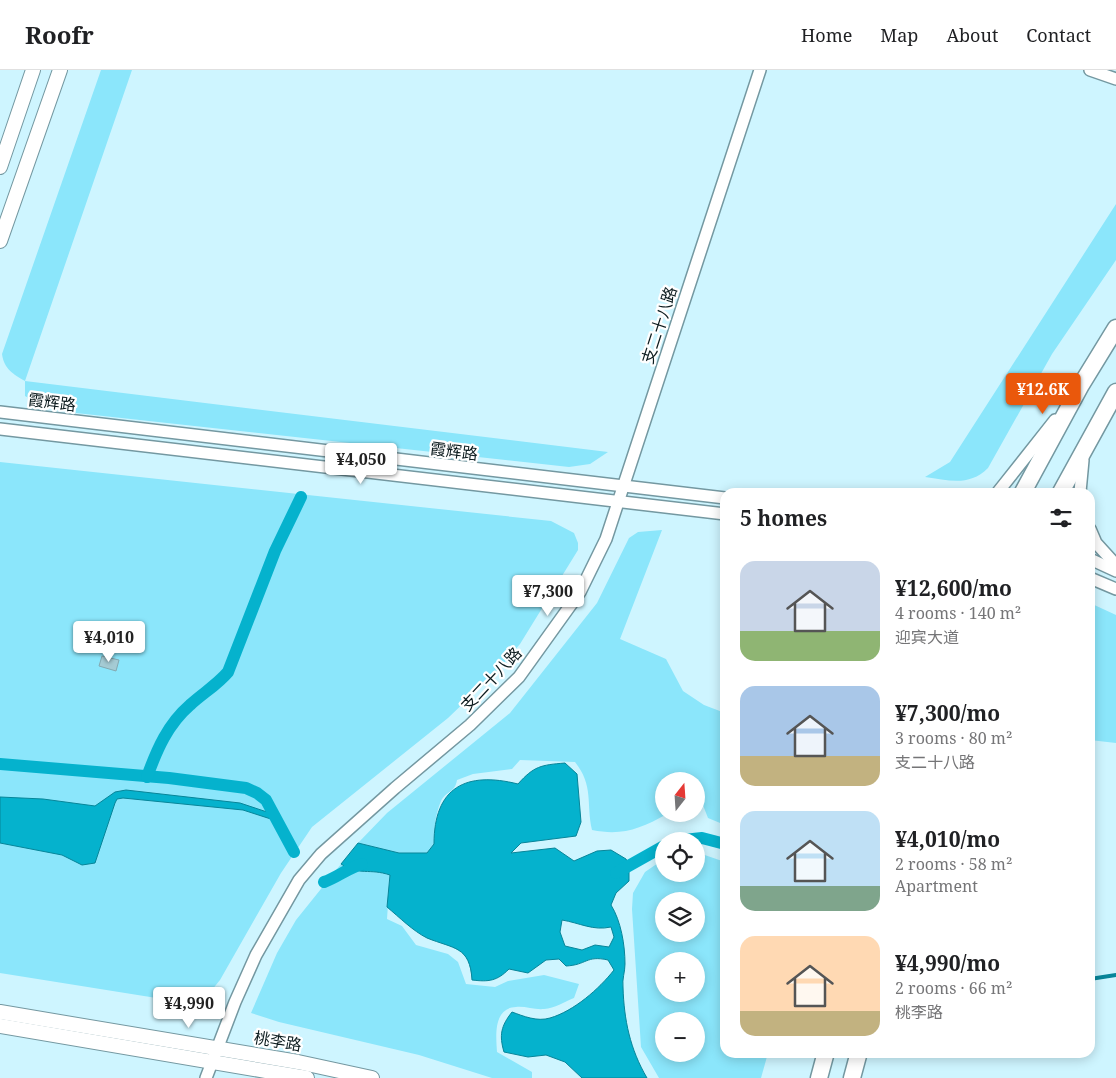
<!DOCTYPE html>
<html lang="en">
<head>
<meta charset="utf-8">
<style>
	body { margin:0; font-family:"Noto Serif","Noto Sans SC",serif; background:#f6f6f6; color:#202124; height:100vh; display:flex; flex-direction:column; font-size:19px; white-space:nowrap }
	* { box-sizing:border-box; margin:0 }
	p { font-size:16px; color:#757577 }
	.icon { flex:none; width:28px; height:28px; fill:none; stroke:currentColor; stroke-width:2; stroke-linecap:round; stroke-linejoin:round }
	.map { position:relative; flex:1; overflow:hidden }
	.side { position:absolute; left:720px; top:418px; width:375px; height:570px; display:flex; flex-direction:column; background:#fff; border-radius:15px; box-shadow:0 2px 12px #0003 }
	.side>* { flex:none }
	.needle { width:32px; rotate:17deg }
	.controls { position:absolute; left:655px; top:702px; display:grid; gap:10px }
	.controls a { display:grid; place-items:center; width:50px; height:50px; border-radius:50%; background:#fff; box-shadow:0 2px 12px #0003; font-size:25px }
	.price { position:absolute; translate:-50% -42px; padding:0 11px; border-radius:5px; background:#fff; color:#222; font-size:16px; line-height:32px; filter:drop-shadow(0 1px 2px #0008) }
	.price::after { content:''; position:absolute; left:50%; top:30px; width:15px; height:11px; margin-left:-8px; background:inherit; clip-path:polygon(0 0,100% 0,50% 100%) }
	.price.current { background:#ea580c; color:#fff }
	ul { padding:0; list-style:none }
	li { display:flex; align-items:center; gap:15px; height:125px; padding:0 20px }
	li span { display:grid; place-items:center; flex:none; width:140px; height:100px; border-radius:15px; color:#555 }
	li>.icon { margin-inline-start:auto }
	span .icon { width:60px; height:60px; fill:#fffc; stroke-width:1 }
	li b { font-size:21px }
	h2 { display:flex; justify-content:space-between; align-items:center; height:60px; padding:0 20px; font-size:21px }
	header { display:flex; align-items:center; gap:30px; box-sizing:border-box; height:70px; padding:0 25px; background:#fff; border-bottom:1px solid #e0e0e0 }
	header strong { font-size:24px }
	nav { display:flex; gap:28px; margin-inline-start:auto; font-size:18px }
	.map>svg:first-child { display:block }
</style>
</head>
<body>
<header>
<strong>Roofr</strong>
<nav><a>Home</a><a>Map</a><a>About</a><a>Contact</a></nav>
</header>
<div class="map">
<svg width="1116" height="1008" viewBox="0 0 1116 1008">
	<rect width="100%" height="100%" fill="#cef5ff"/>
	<g fill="#8be6fb" fill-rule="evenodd">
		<path d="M101,0h31l-107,311 583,71 -18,12 -21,3 -493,-54c-15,-11 -35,-7 -51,-17v-15c-12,-7 -21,-12 -23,-27z"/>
		<path d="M1116,134v56l-64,94 -64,114c-19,19 -39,12 -63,9l25,-15z"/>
		<polygon points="0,392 551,451 574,463 578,473 578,480 520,574 497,601 448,648 312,757 281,803 220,910 207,926 194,934 0,903"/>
		<path d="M662,460l-42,109 46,20 17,32 21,14 21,8v112l-17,-7 -9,-23 -3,1v-15h-32v33h3c-27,15 -45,22 -75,16 -6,-27 2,-44 -17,-68l-55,-2 -8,9 -39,5 -16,6c-2,13 -11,11 -16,21 -6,14 -7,29 -7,43l-7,9h-28l-41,-10 29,-30 123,-100 87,-110 32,-65 9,-6z"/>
		<polygon points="1090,533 1116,545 1116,673 1090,670"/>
		<path d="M696,782l29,10v190l43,1 -7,25h-102l-18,-31 -9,-138 1,-16 12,-21 19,-13v15h32zM664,831h32v33h-32zM664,891h32v33h-32zM696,951v33h-32v-33z"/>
		<path d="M341,794c18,11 29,5 49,11l-3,44 15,7 14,19 32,9 10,8 8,22 29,3 13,-6 36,-6 35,9 -5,14c-10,4 -19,10 -30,11 -9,1 -19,-3 -28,-2 -23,1 -20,29 -19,45l35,20v6h-40l-73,-23 -140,-33 -28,-9 26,-60 19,-33z"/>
	</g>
	<g fill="#05b2cd" stroke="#078599" fill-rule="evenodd">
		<path d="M565,693l12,11 4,48 -5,14 -55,7 -10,10 44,-5 19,13 23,-10 14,-1 15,9 3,6v16l-13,12 -5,12c10,16 14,40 14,59 0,8 -3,15 -2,23 1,33 7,62 24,91h-65l-17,-16 -19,-7 -18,2 -24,-5c-5,-17 -3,-26 8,-40 11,4 25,10 38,6 24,-7 49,-29 64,-48l-6,-10c-22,-5 -21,5 -42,6l-7,-7 -13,1 -18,13 -19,-4c-12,12 -20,13 -37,11 -2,-34 -18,-31 -45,-42 -14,-7 -28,-21 -40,-31l3,-32c-21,-7 -30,1 -49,-11l17,-21 41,10h28l7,-9c0,-57 32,-73 84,-60 16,-18 23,-19 47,-21zM562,850c18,3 31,11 49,7l3,10 -5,10 -14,-2 -13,5 -17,-4 -5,-14z"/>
		<polygon points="126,720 240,733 273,744 277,751 243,740 123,728 117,729 115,733 95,793 82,795 62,785 0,773 0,727 43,729 95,736 115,722"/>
	</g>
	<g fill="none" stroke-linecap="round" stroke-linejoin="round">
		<polyline stroke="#078599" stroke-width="4" points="1090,909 1116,905"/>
		<g stroke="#05b2cd" stroke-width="12">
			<polyline points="0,694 169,708 246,718 257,723 266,730 294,782"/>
			<path d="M147,707c10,-28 21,-53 43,-72 13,-12 27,-20 38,-33l47,-121 26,-54"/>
			<polyline points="675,771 702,768 725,774"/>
			<polyline points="616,803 664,776"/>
			<path d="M324,812c14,-5 24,-14 38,-18"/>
		</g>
	</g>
	<polygon fill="#a5cbd4" stroke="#84a9b1" points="102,586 119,590 116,601 99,596"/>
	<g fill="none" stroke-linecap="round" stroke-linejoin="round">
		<g stroke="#7498a1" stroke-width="14">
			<g id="minor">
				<polyline points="1090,0 1116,9"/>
				<polyline points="0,342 725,428"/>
				<polyline points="0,359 725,444"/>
				<polyline points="998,422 1055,350"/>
				<polyline points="1080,422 1083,390"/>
				<polyline points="1090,459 1096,473 1116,495"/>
				<polyline points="1090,489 1116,501"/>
				<polyline points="1090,508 1116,519"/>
				<polyline points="206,1008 235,932 256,885 299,810 321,784 395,718 470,655 519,607 580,522 606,469 760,0"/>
			</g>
		</g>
		<g stroke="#7498a1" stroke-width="16">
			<g id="major">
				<polyline points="0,97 33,0"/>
				<polyline points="0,171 60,0"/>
				<polyline points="0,942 298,992 372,1008"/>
				<polyline points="0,956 307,1008"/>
			</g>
		</g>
		<g stroke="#7498a1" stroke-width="19">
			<g id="highway">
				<polyline points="1023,422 1081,315 1116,258"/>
				<polyline points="1061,422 1116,322"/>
				<polyline points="819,1008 826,982"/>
				<polyline points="852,1008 859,982"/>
			</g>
		</g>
		<use href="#minor" stroke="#fff" stroke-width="11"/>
		<use href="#major" stroke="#fff" stroke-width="14"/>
		<use href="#highway" stroke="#fff" stroke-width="16"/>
	</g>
	<g text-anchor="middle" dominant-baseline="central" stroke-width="4.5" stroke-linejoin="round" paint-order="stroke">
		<g font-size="16" fill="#0d1c1f" stroke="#fff">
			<text transform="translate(659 255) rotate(-72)">支二十八路</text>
			<text transform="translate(52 332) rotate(7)">霞辉路</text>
			<text transform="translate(454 381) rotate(7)">霞辉路</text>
			<text transform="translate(491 609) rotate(-47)">支二十八路</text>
			<text transform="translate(278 971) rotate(10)">桃李路</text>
		</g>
	</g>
</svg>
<div class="controls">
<a><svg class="needle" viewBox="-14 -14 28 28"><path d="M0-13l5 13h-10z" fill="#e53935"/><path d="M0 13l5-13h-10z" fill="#757577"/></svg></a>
<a><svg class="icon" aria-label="locate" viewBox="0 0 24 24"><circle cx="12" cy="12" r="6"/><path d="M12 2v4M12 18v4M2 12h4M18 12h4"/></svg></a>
<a><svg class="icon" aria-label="layers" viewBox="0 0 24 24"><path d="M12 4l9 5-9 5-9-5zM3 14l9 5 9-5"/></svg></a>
<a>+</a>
<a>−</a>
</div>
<b class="price current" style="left:1043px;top:345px">¥12.6K</b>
<b class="price" style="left:361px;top:415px">¥4,050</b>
<b class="price" style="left:548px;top:547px">¥7,300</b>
<b class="price" style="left:109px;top:593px">¥4,010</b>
<b class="price" style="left:189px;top:959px">¥4,990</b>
<section class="side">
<h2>5 homes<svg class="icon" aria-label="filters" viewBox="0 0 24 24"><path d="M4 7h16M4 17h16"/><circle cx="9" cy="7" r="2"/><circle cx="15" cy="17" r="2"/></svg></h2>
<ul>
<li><span style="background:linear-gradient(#c9d6e8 70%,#8fb573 0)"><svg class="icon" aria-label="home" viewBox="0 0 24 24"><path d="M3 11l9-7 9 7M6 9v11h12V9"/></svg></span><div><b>¥12,600/mo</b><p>4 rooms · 140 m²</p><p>迎宾大道</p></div></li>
<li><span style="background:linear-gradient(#a9c7e8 70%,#c2b280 0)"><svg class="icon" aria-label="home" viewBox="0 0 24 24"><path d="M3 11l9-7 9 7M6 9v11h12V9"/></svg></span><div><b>¥7,300/mo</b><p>3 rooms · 80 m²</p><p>支二十八路</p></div></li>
<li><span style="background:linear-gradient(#bfe0f5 75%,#7fa58c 0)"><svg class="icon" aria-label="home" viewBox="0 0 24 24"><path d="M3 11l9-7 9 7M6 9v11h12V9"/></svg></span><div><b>¥4,010/mo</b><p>2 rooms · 58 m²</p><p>Apartment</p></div></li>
<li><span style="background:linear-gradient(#ffd9b3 75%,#c2b280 0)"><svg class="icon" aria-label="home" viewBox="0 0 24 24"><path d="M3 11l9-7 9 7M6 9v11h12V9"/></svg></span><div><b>¥4,990/mo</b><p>2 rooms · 66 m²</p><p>桃李路</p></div></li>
</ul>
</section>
</div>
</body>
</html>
